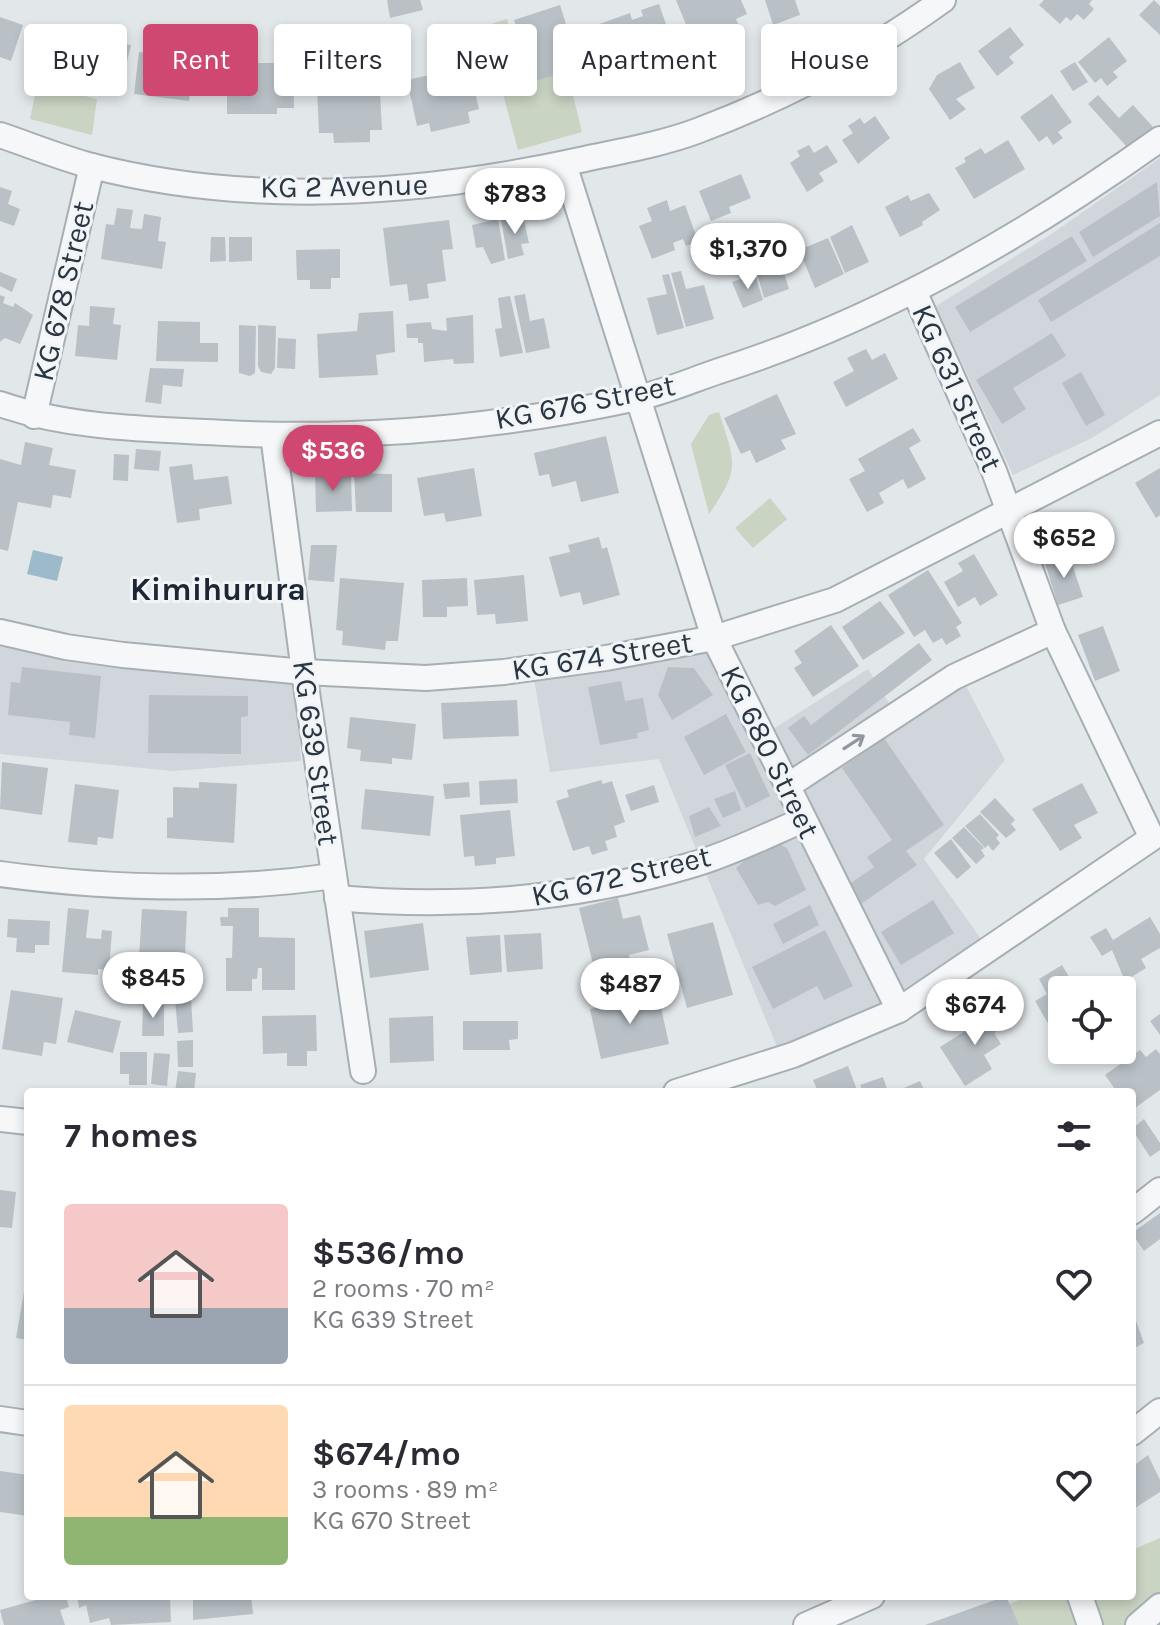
<!DOCTYPE html>
<html lang="en">
<head>
<meta charset="utf-8">
<style>
	body { margin:0; font-family:Karla,sans-serif; background:#f2f2f3; color:#2b2b33; height:100vh; display:flex; flex-direction:column; font-size:30px; white-space:nowrap }
	* { box-sizing:border-box; margin:0 }
	p { font-size:26px; color:#7c7c81 }
	.icon { flex:none; width:44px; height:44px; fill:none; stroke:currentColor; stroke-width:2; stroke-linecap:round; stroke-linejoin:round }
	.map { position:relative; flex:1; overflow:hidden }
	.panel { position:absolute; left:24px; top:1088px; width:1112px; height:512px; display:flex; flex-direction:column; background:#fff; border-radius:8px; box-shadow:0 4px 12px #0003 }
	.panel>* { flex:none }
	.top-card { position:absolute; left:24px; top:24px; width:1112px; height:72px; display:flex; gap:16px }
	.buttons { position:absolute; left:1048px; top:976px; display:grid; gap:16px }
	.buttons a { display:grid; place-items:center; width:88px; height:88px; border-radius:8px; background:#fff; box-shadow:0 4px 12px #0003; font-size:40px }
	.price { position:absolute; translate:-50% -68px; padding:0 18px; border-radius:28px; background:#fff; color:#222; font-size:26px; line-height:52px; filter:drop-shadow(0 2px 4px #0008) }
	.price::after { content:''; position:absolute; left:50%; top:48px; width:24px; height:18px; margin-left:-12px; background:inherit; clip-path:polygon(0 0,100% 0,50% 100%) }
	.price.selected { background:#ce4871; color:#fff }
	ul { padding:0; list-style:none }
	li { display:flex; align-items:center; gap:24px; height:200px; padding:0 40px }
	li+li { border-top:2px solid #e1e1e2 }
	li span { display:grid; place-items:center; flex:none; width:224px; height:160px; border-radius:8px; color:#555 }
	li>.icon { margin-inline-start:auto }
	span .icon { width:96px; height:96px; fill:#fffc; stroke-width:1 }
	li b { font-size:34px }
	h2 { display:flex; justify-content:space-between; align-items:center; height:96px; padding:0 40px; font-size:34px }
	.pill { padding:0 28px; border-radius:8px; background:#fff; box-shadow:0 4px 12px #0003; font-size:28px; line-height:72px }
	.pill.selected { background:#ce4871; color:#fff }
	.map>svg:first-child { display:block }
</style>
</head>
<body>
<div class="map">
<svg width="1160" height="1625" viewBox="0 0 1160 1625">
	<rect width="100%" height="100%" fill="#e2e7ea"/>
	<g fill="#d0d6dc">
		<polygon points="1160,158 1160,395 1092,438 1013,475 936,306 1053,233"/>
		<polygon points="0,641 125,668 295,680 301,761 173,771 0,754"/>
		<polygon points="707,651 751,743 868,669 902,724 966,686 1005,760 924,859 984,943 880,1005 778,1049 659,759 550,772 534,679"/>
	</g>
	<g fill="#cad4c3">
		<polygon points="507,19 512,38 502,41 517,86 567,71 582,132 518,150 485,26"/>
		<polygon points="37,84 97,99 92,135 30,119"/>
		<path d="M719,412c16,51 22,56 -10,102l-18,-70 18,-29z"/>
		<polygon points="770,498 787,519 753,548 735,528"/>
		<polygon points="1160,1538 1160,1625 961,1625 1028,1596 1132,1596 1132,1550"/>
	</g>
	<polygon fill="#9dbaca" points="33,550 63,557 57,581 27,574"/>
	<g fill="#b9c1c7">
		<polygon points="387,0 420,0 423,10 390,18"/>
		<polygon points="676,0 741,0 747,14 736,19 739,25 707,39 704,31 691,37"/>
		<polygon points="765,0 795,0 800,15 773,25"/>
		<polygon points="1044,0 1092,0 1089,4 1094,9 1084,20 1077,14 1071,21 1066,17 1060,24 1039,5"/>
		<polygon points="1154,0 1160,6 1160,35 1139,15"/>
		<polygon points="659,4 669,33 654,39 658,49 645,54 647,61 632,66 630,59 597,70 583,30 630,13 632,20 643,16 641,10"/>
		<polygon points="560,5 577,59 565,63 567,71 517,87 502,41 519,36 514,20"/>
		<polygon points="0,17 23,25 11,61 0,57"/>
		<polygon points="58,25 84,29 85,38 131,45 123,78 112,76 111,85 62,76 65,68 31,62 37,41 54,43"/>
		<polygon points="1010,27 1024,45 1009,57 1014,63 997,76 978,51"/>
		<polygon points="1109,37 1127,61 1113,72 1118,77 1107,86 1101,78 1095,83 1078,62"/>
		<polygon points="139,52 173,56 172,65 193,67 189,101 134,94"/>
		<polygon points="960,62 975,88 956,99 966,109 950,120 929,89 937,75"/>
		<polygon points="1075,62 1088,82 1073,91 1060,71"/>
		<polygon points="227,63 293,63 294,108 277,108 277,114 227,114"/>
		<polygon points="469,66 479,109 468,112 470,123 431,132 429,123 417,126 407,80"/>
		<polygon points="341,85 342,94 380,92 382,130 370,130 370,142 334,143 333,133 319,133 317,86"/>
		<polygon points="1052,94 1072,122 1058,132 1063,138 1053,145 1047,136 1039,142 1020,117"/>
		<polygon points="1098,95 1119,118 1133,105 1153,127 1127,147 1088,104"/>
		<polygon points="875,116 890,138 858,164 842,140 853,133 848,126 860,118 864,124"/>
		<polygon points="1008,140 1025,169 974,199 955,168 966,162 964,158 981,148 985,154"/>
		<polygon points="809,145 814,153 827,145 838,162 819,173 824,181 807,192 790,163 800,156 797,151"/>
		<polygon points="741,174 751,198 729,207 731,213 711,221 699,191"/>
		<polygon points="1157,182 1160,216 1093,257 1079,232"/>
		<polygon points="0,187 12,191 8,204 20,209 14,226 0,221"/>
		<polygon points="929,193 940,210 922,222 923,225 900,237 885,207 908,195 911,201"/>
		<polygon points="667,200 670,211 685,205 698,241 686,246 683,239 673,243 675,250 652,259 639,226 652,221 647,208"/>
		<polygon points="117,208 133,210 130,228 142,229 144,214 161,217 158,241 166,242 162,269 101,259 106,224 114,225"/>
		<polygon points="523,216 529,243 521,244 524,255 508,259 501,220"/>
		<polygon points="498,219 505,260 491,264 483,247 476,248 472,225"/>
		<polygon points="449,220 453,249 442,250 446,281 427,284 429,298 409,301 407,284 390,286 383,228"/>
		<polygon points="1160,223 1160,256 1051,322 1038,300"/>
		<polygon points="852,225 869,262 845,273 830,237"/>
		<polygon points="1072,236 1087,261 970,332 955,307"/>
		<polygon points="211,237 225,237 226,261 210,262"/>
		<polygon points="229,237 252,237 252,261 229,262"/>
		<polygon points="828,238 844,274 815,288 799,250"/>
		<polygon points="766,240 770,253 730,267 726,255"/>
		<polygon points="340,249 340,278 331,278 331,289 310,289 310,280 297,280 296,250"/>
		<polygon points="781,263 789,289 764,298 757,273"/>
		<polygon points="681,271 686,289 704,285 714,319 686,327 671,273"/>
		<polygon points="0,272 17,279 12,292 0,286"/>
		<polygon points="669,274 684,328 657,335 647,298 667,294 662,275"/>
		<polygon points="755,274 763,300 743,308 732,282"/>
		<polygon points="525,294 530,321 544,318 550,348 526,353 514,296"/>
		<polygon points="0,295 5,297 3,303 13,307 15,303 33,315 20,344 5,338 0,342"/>
		<polygon points="510,296 523,353 500,357 495,329 502,328 498,298"/>
		<polygon points="90,306 115,308 113,324 121,325 117,360 75,356 78,325 89,326"/>
		<polygon points="393,311 395,352 376,355 378,375 319,378 317,334 357,331 359,313"/>
		<polygon points="473,315 474,363 454,364 453,359 424,362 423,343 418,343 418,338 407,338 406,324 431,322 432,329 447,331 446,318"/>
		<polygon points="158,321 200,322 200,343 218,343 218,362 156,361"/>
		<polygon points="239,325 256,326 255,373 250,376 239,373"/>
		<polygon points="258,325 276,326 275,368 271,374 261,372 258,366"/>
		<polygon points="1052,333 1066,356 1013,388 1026,409 1002,424 976,380"/>
		<polygon points="278,338 296,339 295,369 277,368"/>
		<polygon points="866,349 872,360 885,353 898,379 846,407 833,382 854,371 847,358"/>
		<polygon points="150,368 184,369 182,387 163,385 161,404 145,402"/>
		<polygon points="1081,372 1105,415 1086,426 1062,383"/>
		<polygon points="777,394 796,434 781,440 786,449 756,463 750,450 741,454 724,418"/>
		<polygon points="913,428 921,441 909,448 926,479 908,489 903,479 879,493 884,503 867,512 849,479 865,471 858,459"/>
		<polygon points="606,436 619,493 581,502 576,481 552,487 549,474 539,476 534,453"/>
		<polygon points="25,442 53,448 49,465 76,470 71,498 53,495 51,508 18,502 8,551 0,549 0,459 21,465"/>
		<polygon points="136,449 161,451 159,471 134,469"/>
		<polygon points="114,454 129,455 128,481 113,480"/>
		<polygon points="192,464 194,480 228,476 232,504 199,509 200,520 177,523 169,467"/>
		<polygon points="474,468 482,516 446,522 444,513 424,516 417,478"/>
		<polygon points="1160,468 1160,515 1156,518 1135,483"/>
		<polygon points="315,473 351,474 352,511 316,512"/>
		<polygon points="354,473 392,474 392,512 356,512"/>
		<polygon points="1055,522 1066,544 1046,555 1034,534"/>
		<polygon points="599,537 602,549 607,547 620,595 583,605 580,592 560,597 549,557 570,552 568,545"/>
		<polygon points="311,545 337,545 334,582 308,580"/>
		<polygon points="974,554 998,595 980,606 975,597 958,607 944,582 963,571 958,563"/>
		<polygon points="1069,555 1083,597 1058,605 1045,563"/>
		<polygon points="928,570 962,623 956,627 961,636 946,645 942,638 933,643 925,630 914,637 888,595"/>
		<polygon points="524,575 528,621 496,624 495,614 477,615 474,580"/>
		<polygon points="340,578 404,583 398,641 386,641 385,650 342,645 343,631 336,630"/>
		<polygon points="467,578 468,606 447,607 447,617 423,617 422,580"/>
		<polygon points="880,601 905,633 863,660 842,627"/>
		<polygon points="831,625 859,666 813,697 794,668 802,663 794,651"/>
		<polygon points="1103,626 1120,671 1095,681 1078,635"/>
		<polygon points="919,643 932,660 808,755 788,728 804,716 811,725"/>
		<polygon points="22,667 101,676 95,738 69,735 70,722 8,715 11,682 20,683"/>
		<polygon points="668,667 694,668 713,695 672,720 658,695"/>
		<polygon points="621,681 625,701 643,698 649,730 637,733 638,738 600,745 588,687"/>
		<polygon points="149,695 248,696 248,716 241,717 241,754 148,753"/>
		<polygon points="517,700 519,736 443,739 441,703"/>
		<polygon points="726,714 746,752 704,775 684,737"/>
		<polygon points="350,717 416,724 412,760 392,758 392,764 360,761 361,750 347,748"/>
		<polygon points="884,738 944,825 906,851 917,865 861,904 848,885 874,867 867,857 892,840 842,768"/>
		<polygon points="750,753 770,796 746,808 725,765"/>
		<polygon points="2,762 48,768 42,815 0,809"/>
		<polygon points="517,779 518,803 480,805 479,781"/>
		<polygon points="601,780 603,784 612,781 625,822 614,826 617,837 605,841 608,850 592,855 589,846 573,851 556,801 569,797 567,790"/>
		<polygon points="199,782 237,784 234,843 167,838 167,818 173,817 173,787 199,788"/>
		<polygon points="469,782 470,797 445,799 443,784"/>
		<polygon points="1082,783 1098,813 1074,825 1082,838 1060,851 1032,809"/>
		<polygon points="75,784 119,790 113,839 98,837 97,845 68,842"/>
		<polygon points="654,785 659,802 631,811 625,795"/>
		<polygon points="365,789 434,796 430,836 361,829"/>
		<polygon points="735,791 741,810 723,818 714,799"/>
		<polygon points="995,798 1015,820 1011,824 1016,830 1006,838 980,812"/>
		<polygon points="709,807 721,826 695,837 689,816"/>
		<polygon points="510,810 515,856 496,858 496,864 475,866 474,856 464,857 460,815"/>
		<polygon points="980,814 999,835 996,838 1000,843 993,851 988,845 985,848 965,826"/>
		<polygon points="964,827 984,848 981,850 985,856 976,864 952,838"/>
		<polygon points="951,839 971,867 957,879 934,853"/>
		<polygon points="779,844 787,848 806,890 775,906 768,902 758,905 736,868 747,858"/>
		<polygon points="618,898 623,919 640,915 649,950 629,955 631,963 595,972 579,908"/>
		<polygon points="933,900 954,933 901,965 881,932"/>
		<polygon points="810,905 819,925 783,944 773,924"/>
		<polygon points="68,908 89,910 86,938 101,939 102,930 112,931 109,970 98,969 98,975 62,972"/>
		<polygon points="228,908 259,908 259,937 295,938 295,990 262,990 262,968 258,968 257,979 252,979 252,991 226,991 226,958 232,958 233,926 221,926 220,917 228,917"/>
		<polygon points="142,909 187,911 184,977 138,975"/>
		<polygon points="1150,917 1160,934 1160,948 1141,959 1146,968 1125,981 1112,950 1102,956 1090,937 1106,928 1113,940"/>
		<polygon points="8,919 50,921 49,945 35,945 35,953 16,952 17,938 7,937"/>
		<polygon points="713,922 733,995 687,1008 667,934"/>
		<polygon points="423,923 429,970 370,978 364,931"/>
		<polygon points="825,930 853,986 824,1000 817,986 773,1009 752,967"/>
		<polygon points="541,933 543,969 507,972 504,935"/>
		<polygon points="500,935 502,972 470,975 466,937"/>
		<polygon points="1062,965 1074,985 1086,978 1093,990 1062,990 1062,1036 1057,1039 1035,1001 1047,994 1039,979"/>
		<polygon points="11,990 63,998 56,1044 44,1042 42,1056 2,1049"/>
		<polygon points="658,994 669,1044 601,1059 590,1009"/>
		<polygon points="191,998 193,1032 178,1033 175,999"/>
		<polygon points="143,1004 164,1005 164,1036 142,1036"/>
		<polygon points="1003,1007 1012,1022 994,1033 1001,1044 984,1055 992,1069 965,1086 940,1047"/>
		<polygon points="75,1010 121,1021 113,1053 67,1042"/>
		<polygon points="1160,1014 1160,1035 1150,1021"/>
		<polygon points="316,1015 317,1051 307,1051 307,1066 287,1066 287,1053 263,1054 262,1016"/>
		<polygon points="433,1016 434,1061 390,1063 389,1018"/>
		<polygon points="463,1021 518,1021 518,1039 509,1040 510,1050 463,1050"/>
		<polygon points="193,1040 193,1067 178,1067 177,1041"/>
		<polygon points="1156,1049 1160,1054 1160,1090 1132,1110 1132,1092 1117,1092 1105,1075 1140,1050 1146,1057"/>
		<polygon points="120,1052 147,1052 147,1085 129,1085 129,1074 120,1074"/>
		<polygon points="154,1053 170,1054 167,1086 151,1084"/>
		<polygon points="848,1066 857,1090 818,1092 813,1080"/>
		<polygon points="178,1071 196,1073 194,1092 175,1092"/>
		<polygon points="883,1077 888,1092 863,1092 860,1085"/>
		<polygon points="920,1081 925,1092 895,1092"/>
		<polygon points="1144,1119 1160,1143 1160,1150 1150,1157 1132,1129"/>
		<polygon points="0,1190 16,1192 12,1228 0,1227"/>
		<polygon points="1160,1213 1160,1239 1144,1251 1132,1233"/>
		<polygon points="24,1292 28,1293 28,1340 16,1338"/>
		<polygon points="1135,1318 1144,1343 1132,1349 1132,1319"/>
		<polygon points="1148,1455 1160,1480 1160,1492 1135,1508 1132,1467"/>
		<polygon points="0,1471 28,1475 28,1516 0,1512"/>
		<polygon points="50,1596 66,1596 69,1607 60,1610 65,1625 4,1625 0,1610"/>
		<polygon points="77,1596 170,1596 171,1622 111,1625 109,1618 90,1623 86,1605 79,1608"/>
		<polygon points="193,1596 251,1596 253,1614 193,1620"/>
		<polygon points="1006,1596 1019,1625 925,1625"/>
	</g>
	<g fill="none" stroke-linecap="round" stroke-linejoin="round">
		<g stroke="#a7afb4" stroke-width="28">
			<g id="minor">
				<path d="M0,135c30,10 61,23 92,31 160,41 334,28 493,-7 37,-8 77,-15 112,-28 88,-33 170,-76 246,-131"/>
				<polyline points="564,164 714,638 899,1010"/>
				<path d="M0,404c72,25 150,25 226,29 138,7 276,-6 411,-35 28,-6 55,-18 82,-27 160,-51 305,-135 441,-232"/>
				<polyline points="34,416 92,166"/>
				<polyline points="273,435 304,672 363,1071"/>
				<polyline points="0,632 66,647 123,655 304,672 426,678 504,672 606,658 714,638 835,600 1160,433"/>
				<polyline points="789,785 954,677 1053,631"/>
				<path d="M0,874c111,15 222,18 333,2"/>
				<path d="M337,898c121,11 242,1 358,-34 37,-11 73,-29 108,-44"/>
				<polyline points="676,1092 793,1055 899,1010 1152,838 1053,631 994,471 914,291"/>
				<polyline points="0,1119 28,1122"/>
				<polyline points="1132,1212 1160,1190"/>
				<polyline points="0,1419 28,1423"/>
				<polyline points="1132,1433 1160,1411"/>
				<polyline points="1080,1596 1090,1625"/>
				<polyline points="806,1625 872,1596"/>
				<polyline points="1138,1625 1160,1606"/>
			</g>
		</g>
		<use href="#minor" stroke="#f5f7f9" stroke-width="24"/>
	</g>
	<defs><path id="oneway-shaft" d="M-6 0H5M1.5-3L5.5 0L1.5 3" fill="none" stroke-width="1.6" stroke-linecap="round" stroke-linejoin="round" transform="scale(2)"/></defs>
	<use stroke="#90979e" href="#oneway-shaft" transform="translate(854 742) rotate(-33)"/>
	<g text-anchor="middle" dominant-baseline="central" stroke-width="6" stroke-linejoin="round" paint-order="stroke">
		<g font-size="30" fill="#2a3742" stroke="#f2f5f8">
			<text transform="translate(344 186) rotate(-1)">KG 2 Avenue</text>
			<text transform="translate(63 291) rotate(-77)">KG 678 Street</text>
			<text transform="translate(957 388) rotate(66)">KG 631 Street</text>
			<text transform="translate(585 402) rotate(-11)">KG 676 Street</text>
			<text transform="translate(602 656) rotate(-9)">KG 674 Street</text>
			<text transform="translate(770 752) rotate(64)">KG 680 Street</text>
			<text transform="translate(316 753) rotate(82)">KG 639 Street</text>
			<text transform="translate(621 876) rotate(-13)">KG 672 Street</text>
		</g>
		<g font-size="32" font-weight="bold" fill="#1c2733" stroke="#f2f5f8">
			<text x="218" y="589">Kimihurura</text>
		</g>
	</g>
</svg>
<div class="buttons">
<a><svg class="icon" aria-label="locate" viewBox="0 0 24 24"><circle cx="12" cy="12" r="6"/><path d="M12 2v4M12 18v4M2 12h4M18 12h4"/></svg></a>
</div>
<b class="price" style="left:515px;top:236px">$783</b>
<b class="price" style="left:748px;top:291px">$1,370</b>
<b class="price selected" style="left:333px;top:493px">$536</b>
<b class="price" style="left:1064px;top:580px">$652</b>
<b class="price" style="left:153px;top:1020px">$845</b>
<b class="price" style="left:630px;top:1026px">$487</b>
<b class="price" style="left:975px;top:1047px">$674</b>
<div class="top-card">
<a class="pill">Buy</a>
<a class="pill selected">Rent</a>
<a class="pill">Filters</a>
<a class="pill">New</a>
<a class="pill">Apartment</a>
<a class="pill">House</a>
</div>
<section class="panel">
<h2>7 homes<svg class="icon" aria-label="filters" viewBox="0 0 24 24"><path d="M4 7h16M4 17h16"/><circle cx="9" cy="7" r="2"/><circle cx="15" cy="17" r="2"/></svg></h2>
<ul>
<li><span style="background:linear-gradient(#f6c9c9 65%,#9aa5b1 0)"><svg class="icon" aria-label="home" viewBox="0 0 24 24"><path d="M3 11l9-7 9 7M6 9v11h12V9"/></svg></span><div><b>$536/mo</b><p>2 rooms · 70 m²</p><p>KG 639 Street</p></div><svg class="icon" aria-label="heart" viewBox="0 0 24 24"><path d="M12 20l-8-8c-3-5 5-10 8-4 3-6 11-1 8 4z"/></svg></li>
<li><span style="background:linear-gradient(#ffd9b3 70%,#8fb573 0)"><svg class="icon" aria-label="home" viewBox="0 0 24 24"><path d="M3 11l9-7 9 7M6 9v11h12V9"/></svg></span><div><b>$674/mo</b><p>3 rooms · 89 m²</p><p>KG 670 Street</p></div><svg class="icon" aria-label="heart" viewBox="0 0 24 24"><path d="M12 20l-8-8c-3-5 5-10 8-4 3-6 11-1 8 4z"/></svg></li>
</ul>
</section>
</div>
</body>
</html>
